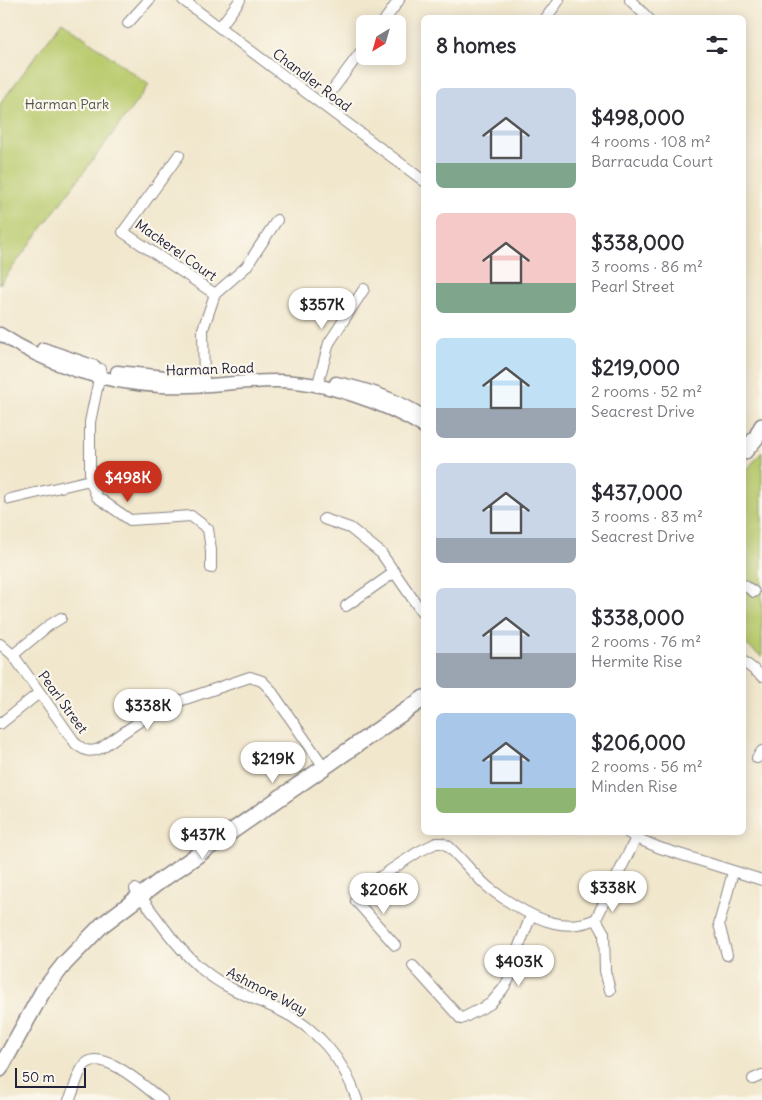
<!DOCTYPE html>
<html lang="en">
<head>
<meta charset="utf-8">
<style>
	body { margin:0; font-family:Delius,sans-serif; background:#f2f2f3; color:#2b2b33; height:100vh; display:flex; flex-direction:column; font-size:19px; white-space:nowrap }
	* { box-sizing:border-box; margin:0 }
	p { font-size:16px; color:#7c7c81 }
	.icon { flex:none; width:28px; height:28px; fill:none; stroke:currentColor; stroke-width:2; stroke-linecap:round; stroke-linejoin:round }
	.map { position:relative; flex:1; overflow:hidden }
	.panel { position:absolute; left:421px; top:15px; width:325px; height:820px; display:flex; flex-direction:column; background:#fff; border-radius:8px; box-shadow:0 2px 12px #0003 }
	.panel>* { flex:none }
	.needle { width:32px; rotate:217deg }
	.controls { position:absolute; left:356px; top:15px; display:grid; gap:10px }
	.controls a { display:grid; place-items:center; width:50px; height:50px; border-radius:8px; background:#fff; box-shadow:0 2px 12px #0003; font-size:25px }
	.scale { position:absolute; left:15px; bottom:12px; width:71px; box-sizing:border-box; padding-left:5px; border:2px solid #22223b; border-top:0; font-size:14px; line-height:18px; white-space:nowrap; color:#22223b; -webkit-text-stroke:4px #fbf7ec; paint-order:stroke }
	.price { position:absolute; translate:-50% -42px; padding:0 11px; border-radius:18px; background:#fff; color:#222; font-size:16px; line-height:32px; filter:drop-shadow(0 1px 2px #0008) }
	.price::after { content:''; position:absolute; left:50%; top:30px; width:15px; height:11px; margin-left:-8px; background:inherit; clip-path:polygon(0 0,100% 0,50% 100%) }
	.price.current { background:#c8321e; color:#fff }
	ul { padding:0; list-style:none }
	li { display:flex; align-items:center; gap:15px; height:125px; padding:0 15px }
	li span { display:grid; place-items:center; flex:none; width:140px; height:100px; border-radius:8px; color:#555 }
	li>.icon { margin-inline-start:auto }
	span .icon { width:60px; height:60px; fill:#fffc; stroke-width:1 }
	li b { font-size:21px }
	h2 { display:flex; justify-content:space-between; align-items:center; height:60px; padding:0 15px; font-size:21px }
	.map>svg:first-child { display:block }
</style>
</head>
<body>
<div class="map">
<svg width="762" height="1100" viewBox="0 0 762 1100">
	<rect width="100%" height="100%" fill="#fbf7ec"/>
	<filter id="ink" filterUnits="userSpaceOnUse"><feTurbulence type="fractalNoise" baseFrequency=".02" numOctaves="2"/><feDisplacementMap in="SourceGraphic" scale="10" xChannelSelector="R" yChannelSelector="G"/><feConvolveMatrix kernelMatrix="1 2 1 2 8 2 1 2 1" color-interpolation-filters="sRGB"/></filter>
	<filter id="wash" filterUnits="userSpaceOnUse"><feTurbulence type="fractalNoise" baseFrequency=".0096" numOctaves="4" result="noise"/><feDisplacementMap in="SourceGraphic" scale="20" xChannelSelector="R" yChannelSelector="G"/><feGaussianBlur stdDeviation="1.12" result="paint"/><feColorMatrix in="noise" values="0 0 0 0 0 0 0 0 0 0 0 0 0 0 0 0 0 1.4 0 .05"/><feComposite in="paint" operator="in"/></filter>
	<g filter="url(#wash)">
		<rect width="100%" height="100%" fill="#f1e7cd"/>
		<g fill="#bacb6e" stroke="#6e7654">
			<polygon points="62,21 149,85 0,284 0,104"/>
			<polygon points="762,452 762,657 744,643 744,473"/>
		</g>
	</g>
	<g filter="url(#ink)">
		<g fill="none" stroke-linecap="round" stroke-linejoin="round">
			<g stroke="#8a8484" stroke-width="12">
				<g id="minor">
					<polyline points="183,0 424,181"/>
					<polyline points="630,0 648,18"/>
					<polyline points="546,18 559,0"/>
					<polyline points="128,23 149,0"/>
					<polyline points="382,24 399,0"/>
					<polyline points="220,27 240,0"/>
					<polyline points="322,104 365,46"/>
					<polyline points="179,155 123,232 215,294"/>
					<polyline points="101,369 90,422 90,480 97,497 130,520 191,516 208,529 211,550 211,568"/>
					<polyline points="204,385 203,329 215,294 246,267 277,220"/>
					<polyline points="317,387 329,343 364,289"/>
					<polyline points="10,499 90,480"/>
					<polyline points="324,519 350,528 381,553 424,615"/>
					<polyline points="744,585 754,592"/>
					<polyline points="346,606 395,572"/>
					<path d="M0,644l13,11 63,89c9,7 14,9 25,4l58,-40 91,-31 12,4 8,8 54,78"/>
					<polyline points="13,655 48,626 61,618"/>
					<polyline points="744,662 762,676"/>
					<polyline points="0,724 39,693"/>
					<polyline points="757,758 762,751"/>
					<polyline points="627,832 636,838 660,848 762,880"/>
					<path d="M135,889c21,27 41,59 68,81 23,19 48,27 74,39 39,18 67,50 80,91"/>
					<path d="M395,945l-39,-44 15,-18 47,-31 18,-9h6l6,3c14,13 26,29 40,41 8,7 17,12 26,18 26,16 52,27 82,14"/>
					<polyline points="727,955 719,924 733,872"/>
					<polyline points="413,966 461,1019 490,1004 503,989 509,979 519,946 531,916"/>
					<polyline points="610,990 605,971 604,933 596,919 636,838"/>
					<polyline points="753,1079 762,1075"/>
					<path d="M69,1100c6,-10 7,-23 14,-33 16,-24 64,22 79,33"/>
				</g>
			</g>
			<g stroke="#8a8484" stroke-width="15">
				<g id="tertiary">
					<path d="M0,334c47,31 103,49 160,52 39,2 78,-5 117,-5 46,0 108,22 147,46"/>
					<polyline points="43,349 95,367"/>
					<polyline points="117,372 175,378 194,377"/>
					<path d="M336,383c30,6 62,17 88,34"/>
				</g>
			</g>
			<g stroke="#8a8484" stroke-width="18">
				<g id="secondary">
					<polyline points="744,452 756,438 762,426"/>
					<polyline points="0,1069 43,991 65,963 102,925 160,881 424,698"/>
				</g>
			</g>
			<use href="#minor" stroke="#fff" stroke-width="10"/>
			<use href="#tertiary" stroke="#fff" stroke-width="12"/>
			<use href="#secondary" stroke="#fff" stroke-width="15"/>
		</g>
	</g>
	<g text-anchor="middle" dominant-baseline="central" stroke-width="4.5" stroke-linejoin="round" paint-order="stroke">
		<g font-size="14" fill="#22223b" stroke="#fbf7ec">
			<text transform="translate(312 80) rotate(37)">Chandler Road</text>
			<text transform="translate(176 250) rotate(35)">Mackerel Court</text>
			<text transform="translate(210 369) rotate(-2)">Harman Road</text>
			<text transform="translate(63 702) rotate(54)">Pearl Street</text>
			<text transform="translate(267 991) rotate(27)">Ashmore Way</text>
		</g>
		<g font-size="14" fill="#50554a" stroke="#fbf7ec">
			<text x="67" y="104">Harman Park</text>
		</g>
	</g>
</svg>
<div class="controls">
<a><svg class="needle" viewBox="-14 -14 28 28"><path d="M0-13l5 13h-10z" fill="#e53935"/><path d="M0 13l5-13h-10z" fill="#7c7c81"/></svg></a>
</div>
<div class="scale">50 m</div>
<b class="price" style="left:322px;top:330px">$357K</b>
<b class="price current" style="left:128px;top:503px">$498K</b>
<b class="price" style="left:148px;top:731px">$338K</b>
<b class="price" style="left:273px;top:784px">$219K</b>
<b class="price" style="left:203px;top:860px">$437K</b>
<b class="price" style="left:613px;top:913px">$338K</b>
<b class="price" style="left:384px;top:915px">$206K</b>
<b class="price" style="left:519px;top:987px">$403K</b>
<section class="panel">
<h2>8 homes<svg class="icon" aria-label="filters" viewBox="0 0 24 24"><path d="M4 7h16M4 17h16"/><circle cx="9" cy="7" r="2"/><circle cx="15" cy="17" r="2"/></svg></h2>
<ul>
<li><span style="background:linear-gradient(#c9d6e8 75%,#7fa58c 0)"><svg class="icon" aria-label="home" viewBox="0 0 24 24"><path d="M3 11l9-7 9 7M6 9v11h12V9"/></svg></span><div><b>$498,000</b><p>4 rooms · 108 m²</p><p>Barracuda Court</p></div></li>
<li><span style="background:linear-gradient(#f6c9c9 70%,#7fa58c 0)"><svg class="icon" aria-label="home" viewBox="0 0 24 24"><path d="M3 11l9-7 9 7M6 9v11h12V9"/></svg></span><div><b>$338,000</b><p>3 rooms · 86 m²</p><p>Pearl Street</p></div></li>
<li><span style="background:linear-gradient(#bfe0f5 70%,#9aa5b1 0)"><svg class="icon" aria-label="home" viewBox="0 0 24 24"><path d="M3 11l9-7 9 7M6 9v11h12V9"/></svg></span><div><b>$219,000</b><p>2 rooms · 52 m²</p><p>Seacrest Drive</p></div></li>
<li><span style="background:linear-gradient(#c9d6e8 75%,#9aa5b1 0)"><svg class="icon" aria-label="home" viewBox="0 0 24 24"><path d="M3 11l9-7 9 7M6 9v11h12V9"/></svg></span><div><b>$437,000</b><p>3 rooms · 83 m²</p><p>Seacrest Drive</p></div></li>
<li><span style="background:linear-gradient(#c9d6e8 65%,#9aa5b1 0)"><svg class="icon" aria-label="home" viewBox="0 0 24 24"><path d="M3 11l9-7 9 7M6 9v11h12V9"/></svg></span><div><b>$338,000</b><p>2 rooms · 76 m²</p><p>Hermite Rise</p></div></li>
<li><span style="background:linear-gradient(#a9c7e8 75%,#8fb573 0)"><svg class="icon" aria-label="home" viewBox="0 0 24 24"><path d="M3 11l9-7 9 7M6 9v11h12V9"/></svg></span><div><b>$206,000</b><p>2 rooms · 56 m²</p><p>Minden Rise</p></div></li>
</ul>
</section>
</div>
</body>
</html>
